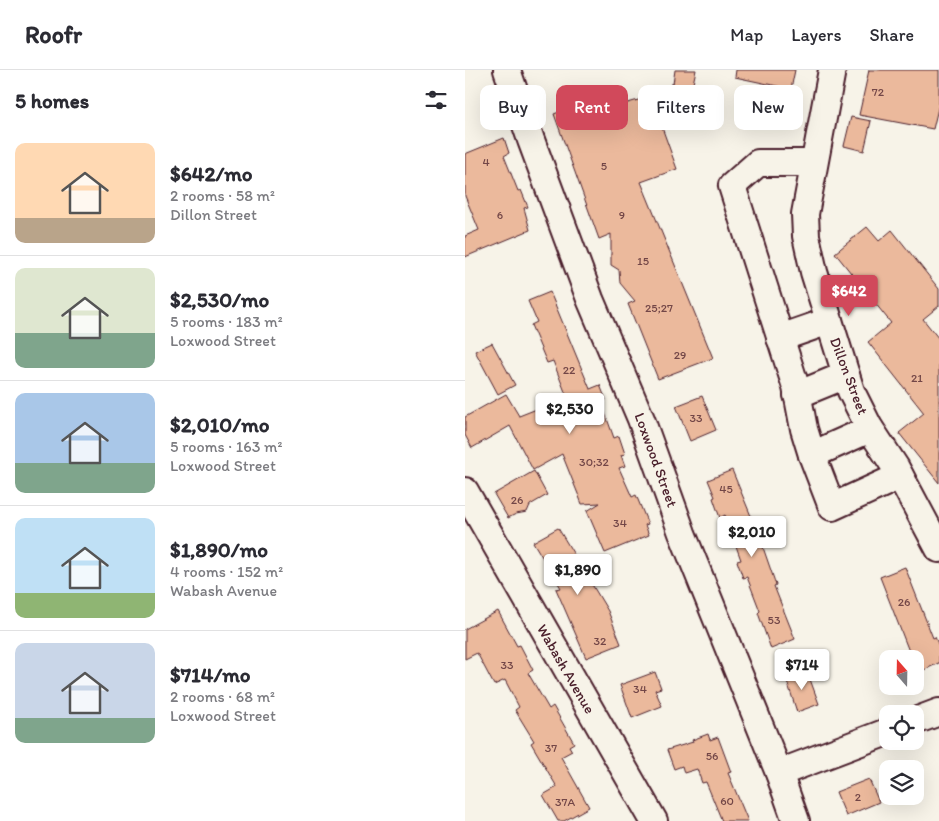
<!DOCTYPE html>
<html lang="en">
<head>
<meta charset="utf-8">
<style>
	body { margin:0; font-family:Itim,sans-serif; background:#f2f2f3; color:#2b2b33; height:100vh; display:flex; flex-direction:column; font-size:19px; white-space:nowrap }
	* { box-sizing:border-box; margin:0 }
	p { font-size:16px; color:#7c7c81 }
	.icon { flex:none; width:28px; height:28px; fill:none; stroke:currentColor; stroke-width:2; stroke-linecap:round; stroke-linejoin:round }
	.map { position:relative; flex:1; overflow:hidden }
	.drawer { display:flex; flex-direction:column; background:#fff; width:465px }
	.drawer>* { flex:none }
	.top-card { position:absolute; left:15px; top:15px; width:384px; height:45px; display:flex; gap:10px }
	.needle { width:32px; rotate:340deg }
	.buttons { position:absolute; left:414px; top:580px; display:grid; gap:10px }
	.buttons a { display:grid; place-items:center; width:45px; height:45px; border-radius:10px; background:#fff; box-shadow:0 5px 20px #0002; font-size:25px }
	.price { position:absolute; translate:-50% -42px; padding:0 11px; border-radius:5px; background:#fff; color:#222; font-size:16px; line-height:32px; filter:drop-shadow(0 1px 2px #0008) }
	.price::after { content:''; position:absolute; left:50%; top:30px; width:15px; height:11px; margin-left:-8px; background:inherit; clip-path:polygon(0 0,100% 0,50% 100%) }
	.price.active { background:#d1495b; color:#fff }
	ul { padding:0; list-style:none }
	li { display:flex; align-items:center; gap:15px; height:125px; padding:0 15px }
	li+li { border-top:1px solid #e1e1e2 }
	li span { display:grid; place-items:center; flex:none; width:140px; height:100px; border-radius:10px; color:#555 }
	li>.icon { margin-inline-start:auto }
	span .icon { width:60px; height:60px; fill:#fffc; stroke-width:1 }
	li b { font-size:21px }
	h2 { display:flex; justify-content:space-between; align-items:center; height:60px; padding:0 15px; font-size:21px }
	.tag { padding:0 18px; border-radius:10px; background:#fff; box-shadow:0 5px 20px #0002; font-size:18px; line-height:45px }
	.tag.active { background:#d1495b; color:#fff }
	header { display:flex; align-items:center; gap:30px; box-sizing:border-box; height:70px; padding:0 25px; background:#fff; border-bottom:1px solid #e1e1e2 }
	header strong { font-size:24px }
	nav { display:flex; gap:28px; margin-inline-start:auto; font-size:18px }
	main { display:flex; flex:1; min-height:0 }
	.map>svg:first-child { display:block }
</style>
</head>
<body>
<header>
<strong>Roofr</strong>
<nav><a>Map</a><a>Layers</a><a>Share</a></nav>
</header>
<main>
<section class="drawer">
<h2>5 homes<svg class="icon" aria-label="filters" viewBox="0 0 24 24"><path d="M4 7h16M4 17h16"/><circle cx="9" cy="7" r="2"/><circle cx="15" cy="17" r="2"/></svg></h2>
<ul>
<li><span style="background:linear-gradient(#ffd9b3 75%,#b9a48a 0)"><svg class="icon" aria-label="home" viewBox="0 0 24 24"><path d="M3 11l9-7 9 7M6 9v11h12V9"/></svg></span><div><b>$642/mo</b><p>2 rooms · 58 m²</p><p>Dillon Street</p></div></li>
<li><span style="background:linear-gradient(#dfe7d0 65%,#7fa58c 0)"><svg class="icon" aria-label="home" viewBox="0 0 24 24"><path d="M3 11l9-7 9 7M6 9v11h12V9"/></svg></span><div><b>$2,530/mo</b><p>5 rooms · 183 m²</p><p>Loxwood Street</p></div></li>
<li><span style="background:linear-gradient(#a9c7e8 70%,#7fa58c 0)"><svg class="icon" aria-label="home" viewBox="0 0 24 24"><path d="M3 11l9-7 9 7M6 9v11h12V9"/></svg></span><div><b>$2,010/mo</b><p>5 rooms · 163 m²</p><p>Loxwood Street</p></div></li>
<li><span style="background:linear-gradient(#bfe0f5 75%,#8fb573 0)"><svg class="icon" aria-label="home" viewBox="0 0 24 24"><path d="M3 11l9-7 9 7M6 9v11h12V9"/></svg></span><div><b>$1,890/mo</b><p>4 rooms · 152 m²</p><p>Wabash Avenue</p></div></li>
<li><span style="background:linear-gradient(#c9d6e8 75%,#7fa58c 0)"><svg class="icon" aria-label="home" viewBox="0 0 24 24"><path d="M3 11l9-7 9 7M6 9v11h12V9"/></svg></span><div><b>$714/mo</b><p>2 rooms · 68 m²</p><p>Loxwood Street</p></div></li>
</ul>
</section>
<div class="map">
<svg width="474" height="751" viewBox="0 0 474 751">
	<rect width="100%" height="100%" fill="#f7f3e8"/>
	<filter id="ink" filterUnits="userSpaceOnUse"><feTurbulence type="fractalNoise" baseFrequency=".02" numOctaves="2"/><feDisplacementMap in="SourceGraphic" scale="10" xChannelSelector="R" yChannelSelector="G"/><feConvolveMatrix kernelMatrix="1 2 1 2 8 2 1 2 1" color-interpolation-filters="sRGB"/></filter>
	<g filter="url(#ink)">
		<g fill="#ebb99c" stroke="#4a1f2b">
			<polygon points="210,0 231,0 223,36 202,32 206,14 208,14"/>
			<polygon points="271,0 330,0 326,19 270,7"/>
			<polygon points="404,0 474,0 474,34 468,59 394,45"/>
			<polygon points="150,20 156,35 194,24 202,50 195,52 212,99 176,112 248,288 193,309 163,234 170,231 155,213 154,200 146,195 146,164 134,169 89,44"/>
			<polygon points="386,47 406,51 399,81 379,76"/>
			<polygon points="39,68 44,83 39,86 53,121 56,120 63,137 59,138 65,160 0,187 0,166 14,160 0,126 0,84"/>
			<polygon points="402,157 414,171 427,160 474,219 474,236 458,249 474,269 474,413 434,363 459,343 403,272 426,253 370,183"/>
			<polygon points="85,222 125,319 135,315 141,330 136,332 149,368 154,366 160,384 156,385 160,396 154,398 167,427 171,425 183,454 180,455 184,465 140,483 122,441 135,433 117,434 97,384 68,400 45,356 7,378 0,365 0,347 41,324 54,346 102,327 88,291 82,293 66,255 72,252 63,231"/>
			<polygon points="27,273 50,315 33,324 10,281"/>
			<polygon points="237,326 251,360 225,371 211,336"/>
			<polygon points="267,400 293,463 311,515 309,516 330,569 306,579 293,543 295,541 282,507 278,508 272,491 276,490 260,445 255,448 248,428 250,427 243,410"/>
			<polygon points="69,401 82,425 65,435 62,442 51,444 43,448 29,424"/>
			<polygon points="93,458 143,541 156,574 121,588 91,519 96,518 68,472"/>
			<polygon points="440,497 468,568 470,567 474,576 474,593 450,604 450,589 447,589 415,507"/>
			<polygon points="33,541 52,576 55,575 68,600 63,603 84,639 88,636 109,673 104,676 107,681 96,687 124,737 99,751 93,751 78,725 92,717 66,673 69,671 50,640 54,637 40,610 29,615 12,583 0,589 0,559"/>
			<polygon points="342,601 354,634 332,642 321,608"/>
			<polygon points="190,602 196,618 190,620 197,636 167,648 155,615"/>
			<polygon points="243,664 245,670 253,667 266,702 263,703 283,751 257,751 241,712 237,713 232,699 219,703 217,696 209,699 202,680 228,672 227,670"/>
			<polygon points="404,709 414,732 381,746 371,722"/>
		</g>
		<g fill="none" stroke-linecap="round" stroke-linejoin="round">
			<g stroke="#4a1f2b" stroke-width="30">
				<g id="minor">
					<polyline points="42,0 66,70 125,229 176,349 217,463 314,703 331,751"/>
					<polyline points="367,0 340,144 341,166 349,202 386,321 404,357 431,398 474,479"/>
					<polyline points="348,93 293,93 267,116 331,317 339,359 347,385 405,359"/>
					<polyline points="315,268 364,251"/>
					<polyline points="332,325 381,305"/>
					<polyline points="347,385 367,437 435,406"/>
					<polyline points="0,421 189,751"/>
					<polyline points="450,651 474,642"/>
					<polyline points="314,703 422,662"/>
				</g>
			</g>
			<use href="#minor" stroke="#f7f3e8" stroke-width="26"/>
		</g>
	</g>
	<g text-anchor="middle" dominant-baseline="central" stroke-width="5" stroke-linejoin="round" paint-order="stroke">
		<g font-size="12" fill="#724647">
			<text x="413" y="22">72</text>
			<text x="21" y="92">4</text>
			<text x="139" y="96">5</text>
			<text x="35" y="145">6</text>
			<text x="157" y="145">9</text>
			<text x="178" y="191">15</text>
			<text x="194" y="238">25;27</text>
			<text x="215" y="285">29</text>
			<text x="104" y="300">22</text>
			<text x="452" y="308">21</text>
			<text x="231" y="348">33</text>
			<text x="129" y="392">30;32</text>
			<text x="261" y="419">45</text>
			<text x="52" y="430">26</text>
			<text x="155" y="453">34</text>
			<text x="439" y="532">26</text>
			<text x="309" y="550">53</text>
			<text x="135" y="571">32</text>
			<text x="42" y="595">33</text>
			<text x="175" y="619">34</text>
			<text x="86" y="678">37</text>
			<text x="247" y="686">56</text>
			<text x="393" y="727">2</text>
			<text x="262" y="731">60</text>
			<text x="100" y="732">37A</text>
		</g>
		<g font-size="15" fill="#4a1f2b" stroke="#f7f3e8">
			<text transform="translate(384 306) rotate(69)">Dillon Street</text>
			<text transform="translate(191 390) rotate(70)">Loxwood Street</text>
			<text transform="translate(101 599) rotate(60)">Wabash Avenue</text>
		</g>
	</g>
</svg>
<div class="buttons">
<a><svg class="needle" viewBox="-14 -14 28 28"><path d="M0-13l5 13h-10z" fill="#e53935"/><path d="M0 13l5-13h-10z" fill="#7c7c81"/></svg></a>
<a><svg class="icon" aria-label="locate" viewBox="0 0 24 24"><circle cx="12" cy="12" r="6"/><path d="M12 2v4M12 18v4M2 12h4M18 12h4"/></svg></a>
<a><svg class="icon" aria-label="layers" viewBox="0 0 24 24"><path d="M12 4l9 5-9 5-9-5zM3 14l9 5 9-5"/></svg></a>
</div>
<b class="price active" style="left:384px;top:247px">$642</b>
<b class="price" style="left:105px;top:365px">$2,530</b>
<b class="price" style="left:287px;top:488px">$2,010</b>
<b class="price" style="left:113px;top:526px">$1,890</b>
<b class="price" style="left:337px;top:621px">$714</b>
<div class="top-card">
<a class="tag">Buy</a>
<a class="tag active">Rent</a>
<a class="tag">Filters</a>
<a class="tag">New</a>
</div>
</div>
</main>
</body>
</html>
